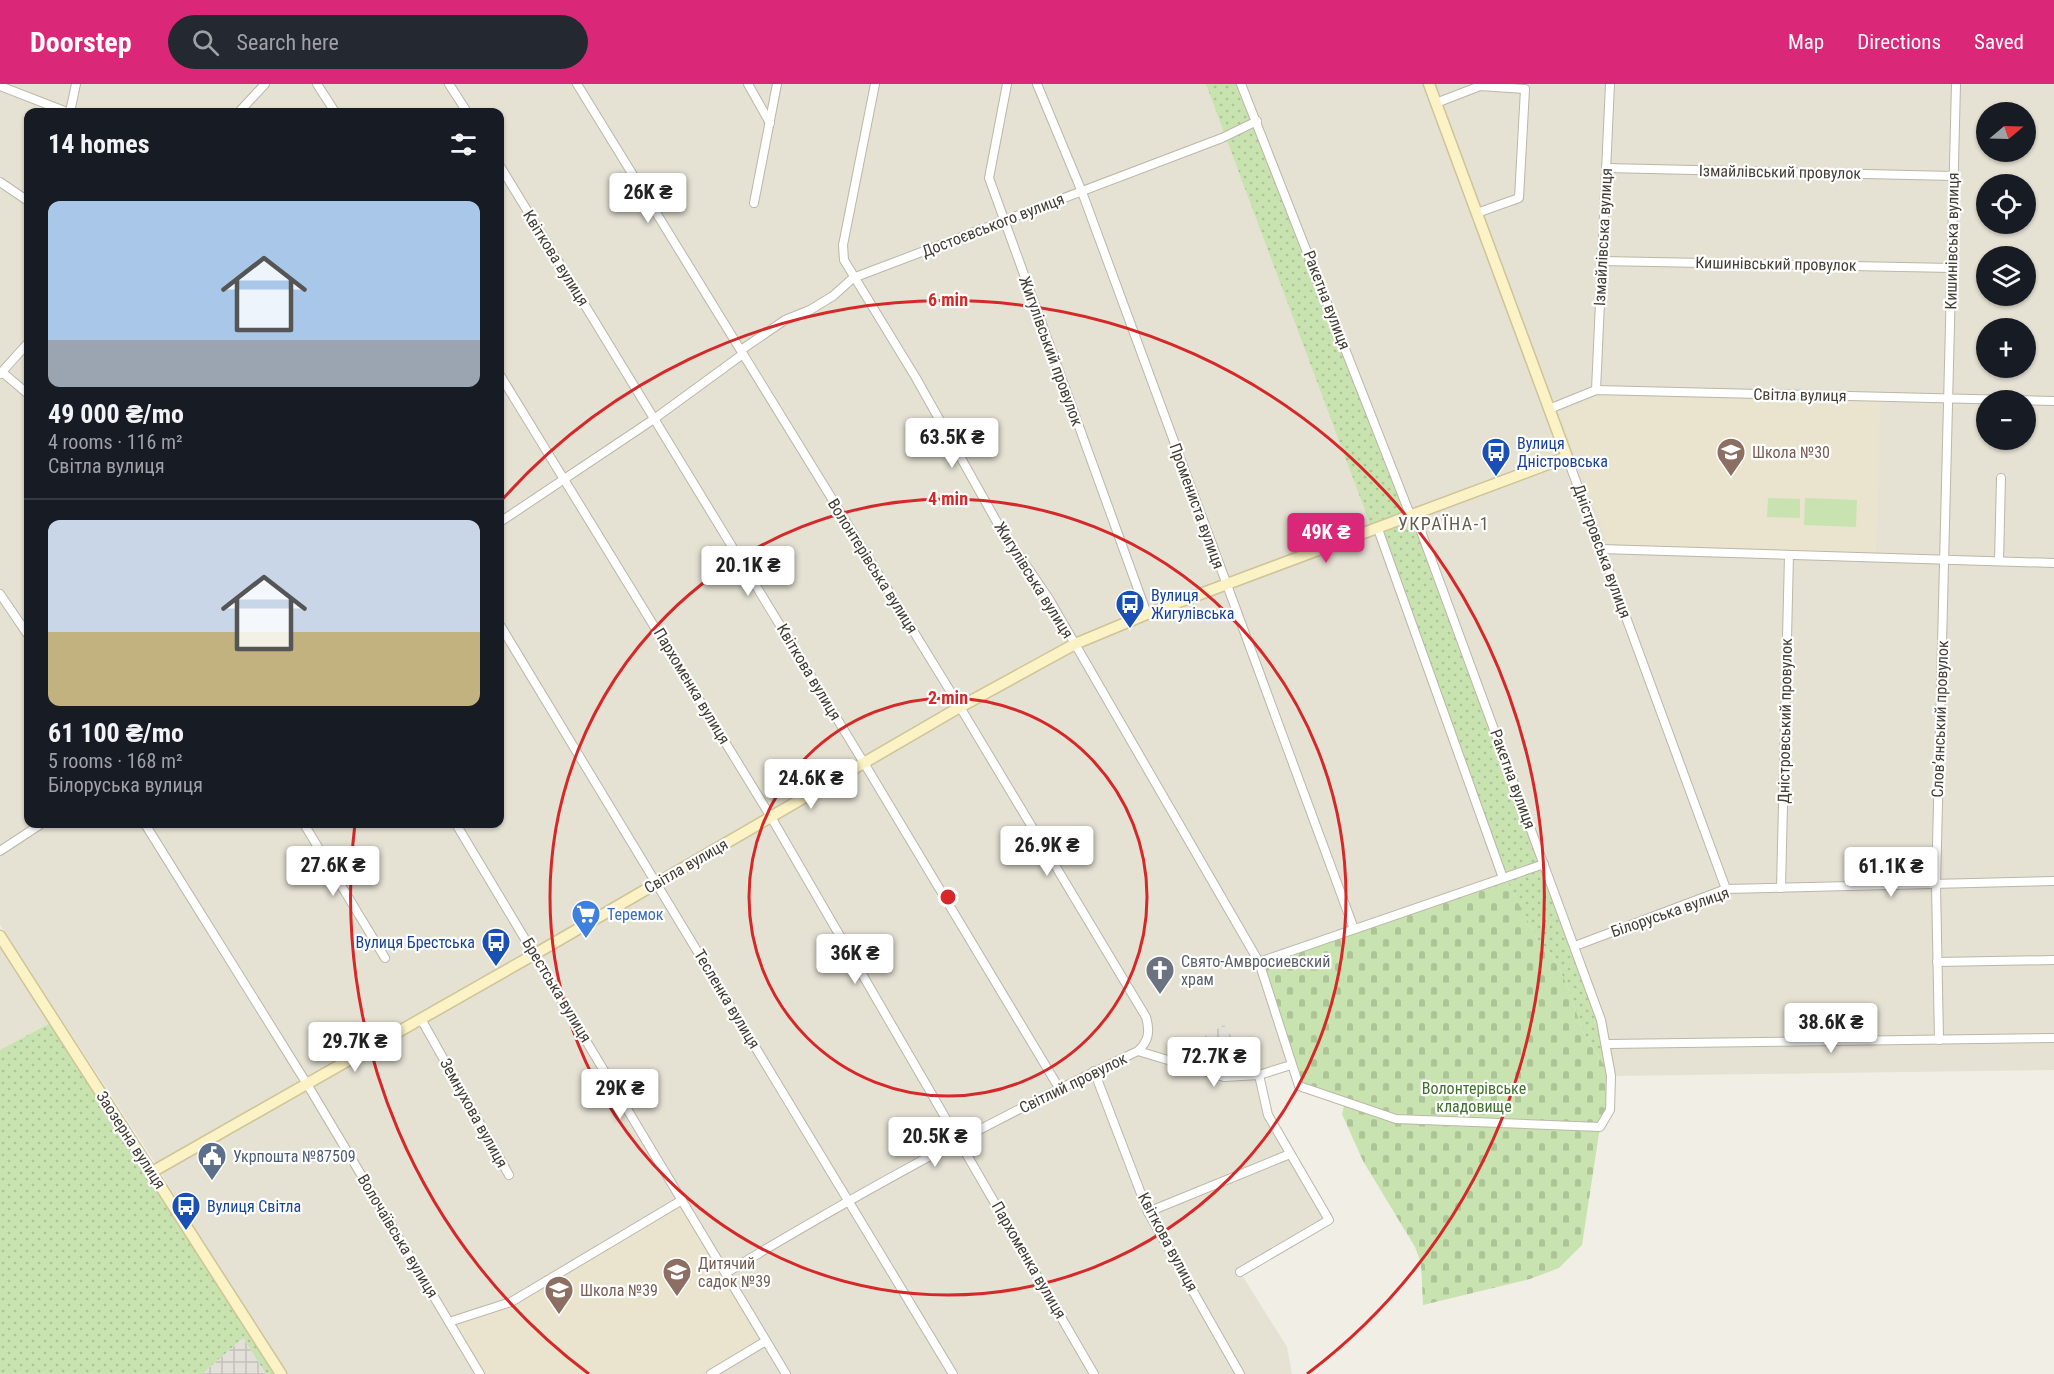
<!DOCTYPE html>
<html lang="en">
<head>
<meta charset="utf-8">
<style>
	body { margin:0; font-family:"Roboto Condensed",sans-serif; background:#242831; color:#f1f3f6; height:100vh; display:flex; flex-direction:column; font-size:22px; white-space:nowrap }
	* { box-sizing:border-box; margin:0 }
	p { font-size:20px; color:#9ea1a6 }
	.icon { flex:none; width:33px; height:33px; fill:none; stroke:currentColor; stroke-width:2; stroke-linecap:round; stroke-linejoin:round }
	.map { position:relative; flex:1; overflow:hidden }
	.side { position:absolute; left:24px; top:24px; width:480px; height:720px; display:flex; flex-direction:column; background:#171b24; border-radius:12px; box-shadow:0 2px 4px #0004 }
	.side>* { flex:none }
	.needle { width:39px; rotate:71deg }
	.fabs { position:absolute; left:1976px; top:18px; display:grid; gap:12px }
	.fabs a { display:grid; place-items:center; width:60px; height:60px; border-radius:50%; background:#171b24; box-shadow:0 2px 4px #0004; font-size:30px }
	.price { position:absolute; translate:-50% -51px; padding:0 14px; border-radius:6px; background:#fff; color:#222; font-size:20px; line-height:39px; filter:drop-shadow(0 2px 3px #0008) }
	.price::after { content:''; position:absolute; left:50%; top:36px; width:18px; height:14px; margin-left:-9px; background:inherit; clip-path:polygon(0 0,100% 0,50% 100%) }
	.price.on { background:#db2777; color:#fff }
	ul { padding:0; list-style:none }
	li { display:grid; align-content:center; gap:12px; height:318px; padding:0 24px }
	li+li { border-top:2px solid #363941 }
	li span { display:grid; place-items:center; height:186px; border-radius:12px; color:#555 }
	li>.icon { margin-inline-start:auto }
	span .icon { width:108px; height:108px; fill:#fffc; stroke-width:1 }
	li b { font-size:26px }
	h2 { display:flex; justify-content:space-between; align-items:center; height:72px; padding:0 24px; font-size:26px }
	header { display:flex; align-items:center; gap:36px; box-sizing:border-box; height:84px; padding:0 30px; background:#db2777; color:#fff }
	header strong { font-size:28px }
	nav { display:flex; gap:33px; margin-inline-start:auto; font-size:21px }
	.search { width:420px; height:54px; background:#242831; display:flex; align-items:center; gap:15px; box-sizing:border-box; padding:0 21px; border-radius:33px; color:#9ea1a6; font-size:22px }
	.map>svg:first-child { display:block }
</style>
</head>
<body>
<header>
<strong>Doorstep</strong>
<div class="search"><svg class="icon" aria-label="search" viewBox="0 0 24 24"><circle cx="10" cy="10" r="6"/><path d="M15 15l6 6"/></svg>Search here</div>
<nav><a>Map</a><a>Directions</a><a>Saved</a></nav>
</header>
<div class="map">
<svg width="2054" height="1290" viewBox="0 0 2054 1290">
	<defs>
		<pattern id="industrial-grid" width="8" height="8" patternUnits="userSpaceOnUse" patternTransform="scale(1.5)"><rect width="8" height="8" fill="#e3e0da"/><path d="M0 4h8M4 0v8" fill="none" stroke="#c4c1bc"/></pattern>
		<pattern id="grass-dots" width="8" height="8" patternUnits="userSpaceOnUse" patternTransform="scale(1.5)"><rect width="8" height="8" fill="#c8e3af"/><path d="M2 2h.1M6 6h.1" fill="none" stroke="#adc497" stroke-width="1.8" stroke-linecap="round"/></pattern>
		<pattern id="cemetery-stones" width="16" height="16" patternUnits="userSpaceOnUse" patternTransform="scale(1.5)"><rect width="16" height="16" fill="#c8e3af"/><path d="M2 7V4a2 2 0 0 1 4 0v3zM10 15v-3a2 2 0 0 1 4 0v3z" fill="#adc497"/></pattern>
	</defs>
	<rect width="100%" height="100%" fill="#f1eee5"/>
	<g fill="#e5e1d3" fill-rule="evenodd">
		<path d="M0,0h2054v986l-443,6 -54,-179 -266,168 -32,10 5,29 65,116 -89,52 47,75 5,27h-1011l-124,-208 -157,-241zM28,28h472v712h-472zM1986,28h39v40h-39zM1986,100h39v40h-39zM1986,172h39v40h-39zM1986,244h39v40h-39zM1986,316h39v40h-39z"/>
		<polygon points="0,852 54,937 0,966"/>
	</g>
	<g fill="url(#industrial-grid)">
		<polygon points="1224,941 1249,980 1227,986 1184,974 1179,968"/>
		<polygon points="243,1254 266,1290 202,1290"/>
	</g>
	<g fill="#eae4cf">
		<polygon points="1600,312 1880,318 1876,469 1608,460 1559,328"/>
		<polygon points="680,1123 758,1255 700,1290 486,1290 457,1241 513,1223"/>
	</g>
	<g fill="url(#grass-dots)">
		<polygon points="1206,0 1238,0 1413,435 1594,913 1611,992 1583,948 1567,901 1552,871 1537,855 1505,793 1380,442 1372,445"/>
		<polygon points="54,937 281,1290 266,1290 243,1254 202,1290 0,1290 0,966"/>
	</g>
	<polygon fill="url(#cemetery-stones)" points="1505,793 1537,855 1552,871 1567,901 1583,948 1611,992 1610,1026 1600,1043 1582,1161 1559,1184 1530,1195 1423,1221 1421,1179 1415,1163 1363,1077 1342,1030 1345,1018 1299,1002 1259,878"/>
	<g fill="#c8e3af">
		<polygon points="1768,414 1800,415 1800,434 1767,433"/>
		<polygon points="1805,414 1857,416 1856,443 1804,441"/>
	</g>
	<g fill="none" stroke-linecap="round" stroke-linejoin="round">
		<g stroke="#bcb7a8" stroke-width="10">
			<g id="street">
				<polyline points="317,0 335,28"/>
				<polyline points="449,0 467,28"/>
				<path d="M577,0l383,623 186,310c4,14 3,24 -8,34 -141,66 -278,141 -412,222"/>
				<polyline points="748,0 770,39"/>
				<polyline points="875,0 843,161 844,176 916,294 998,440 1049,515 1259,878 1299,1002 1396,1035 1600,1043 1610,1026 1611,992 1601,936 1415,431"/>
				<polyline points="1007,0 989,94 1147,530"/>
				<polyline points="1037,0 1082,108 1354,845"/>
				<polyline points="1241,0 1411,433"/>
				<polyline points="0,2 67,28"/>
				<polyline points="1436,19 1480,2 1525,5 1519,114 1477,129"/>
				<polyline points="70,28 76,0"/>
				<polyline points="239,28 265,0"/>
				<polyline points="500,82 864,679 1059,1004"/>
				<polyline points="1606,84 1953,92"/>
				<polyline points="0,98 28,117"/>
				<polyline points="754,119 777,0"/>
				<polyline points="1602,177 1951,184"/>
				<polyline points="741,266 785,236 810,226 833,212 853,194 1222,54 1257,37"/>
				<polyline points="2,288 28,310"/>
				<polyline points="0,290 28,259"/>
				<polyline points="500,291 771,733 1094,1290"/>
				<polyline points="1596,306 1610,0"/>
				<polyline points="1549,325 1596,306 2054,317"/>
				<polyline points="1567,373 1726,805"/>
				<polyline points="500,438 654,335 743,270"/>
				<polyline points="1378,445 1503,794"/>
				<polyline points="1601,465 2054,479"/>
				<polyline points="1999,477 2001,394"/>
				<polyline points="0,510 28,551"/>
				<polyline points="500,541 953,1290"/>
				<polyline points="145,740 307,1000 480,1290"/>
				<polyline points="304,740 385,874"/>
				<polyline points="456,740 786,1290"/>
				<polyline points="0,767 41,740"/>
				<polyline points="1781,804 1789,471"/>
				<polyline points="1575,862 1726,805 2054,797"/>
				<polyline points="1259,878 1544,780"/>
				<polyline points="1937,878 2054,876"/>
				<polyline points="421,935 509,1091"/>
				<polyline points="1939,956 1936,800 1956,0"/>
				<polyline points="1607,960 2054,954"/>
				<polyline points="1138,967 1224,993 1259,991 1291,981"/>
				<polyline points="1094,987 1148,1128 1240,1290"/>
				<polyline points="1148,1128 1290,1070"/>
				<polyline points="1240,1188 1329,1136 1268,1031 1259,991"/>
				<polyline points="449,1238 511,1218 682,1116"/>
				<polyline points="711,1290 766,1257"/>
			</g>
		</g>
		<g stroke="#cfc497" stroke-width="13">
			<g id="secondary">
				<polyline points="0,852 281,1290"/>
				<polyline points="152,1088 535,870 960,623 1075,560 1147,530 1567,373 1429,0"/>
			</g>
		</g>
		<use href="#street" stroke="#fff" stroke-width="8"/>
		<use href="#secondary" stroke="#fbf2c5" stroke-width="10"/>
	</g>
	<g fill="none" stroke="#d62828" stroke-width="3">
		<circle cx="948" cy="813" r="199"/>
		<circle cx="948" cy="813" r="398"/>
		<path d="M589 1290A597 597 0 0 1 355 740M501 417A597 597 0 1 1 1307 1290"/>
	</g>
	<defs>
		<g id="bus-pin" transform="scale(1.5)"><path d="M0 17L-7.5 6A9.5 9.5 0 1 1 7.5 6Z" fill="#1a4fb4" stroke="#fff"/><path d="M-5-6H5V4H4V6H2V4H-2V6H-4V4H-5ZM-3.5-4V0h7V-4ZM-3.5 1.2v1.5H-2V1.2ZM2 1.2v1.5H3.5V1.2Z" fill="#fff"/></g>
		<g id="school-pin" transform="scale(1.5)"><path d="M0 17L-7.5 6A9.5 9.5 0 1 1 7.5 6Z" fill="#8d6e63" stroke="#fff"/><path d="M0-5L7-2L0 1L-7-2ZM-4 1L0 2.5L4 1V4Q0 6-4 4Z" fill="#fff"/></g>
		<g id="supermarket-pin" transform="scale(1.5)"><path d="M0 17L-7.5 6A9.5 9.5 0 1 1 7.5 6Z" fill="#3f7fe0" stroke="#fff"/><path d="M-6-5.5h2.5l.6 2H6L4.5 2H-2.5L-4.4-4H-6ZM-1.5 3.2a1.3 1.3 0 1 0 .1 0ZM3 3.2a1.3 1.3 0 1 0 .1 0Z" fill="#fff"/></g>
		<g id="church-pin" transform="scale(1.5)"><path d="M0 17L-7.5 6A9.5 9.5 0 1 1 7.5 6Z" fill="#6b7280" stroke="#fff"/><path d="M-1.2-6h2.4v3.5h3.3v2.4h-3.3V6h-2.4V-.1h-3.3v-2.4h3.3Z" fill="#fff"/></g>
		<g id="civic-pin" transform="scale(1.5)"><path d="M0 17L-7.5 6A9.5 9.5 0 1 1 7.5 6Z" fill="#5c6f8a" stroke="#fff"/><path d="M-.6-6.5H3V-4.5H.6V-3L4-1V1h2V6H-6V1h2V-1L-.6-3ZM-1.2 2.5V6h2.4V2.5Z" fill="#fff"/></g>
	</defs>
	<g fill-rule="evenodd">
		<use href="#bus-pin" x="1496" y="368"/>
		<use href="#school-pin" x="1731" y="368"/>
		<use href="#bus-pin" x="1130" y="520"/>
		<use href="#supermarket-pin" x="586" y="830"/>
		<use href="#bus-pin" x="496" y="858"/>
		<use href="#church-pin" x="1160" y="886"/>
		<use href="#civic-pin" x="212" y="1072"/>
		<use href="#bus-pin" x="186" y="1122"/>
		<use href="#school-pin" x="677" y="1188"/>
		<use href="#school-pin" x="559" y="1206"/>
	</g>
	<g text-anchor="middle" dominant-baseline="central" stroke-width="4.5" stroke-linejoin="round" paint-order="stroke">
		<g font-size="16" fill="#433f35" stroke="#fff">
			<text transform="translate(1780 88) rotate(1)">Ізмайлівський провулок</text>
			<text transform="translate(993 141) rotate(-21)">Достоєвського вулиця</text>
			<text transform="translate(1603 153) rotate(-87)">Ізмайлівська вулиця</text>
			<text transform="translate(1952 157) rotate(-89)">Кишинівська вулиця</text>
			<text transform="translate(556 174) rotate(58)">Квіткова вулиця</text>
			<text transform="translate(1776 180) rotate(1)">Кишинівський провулок</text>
			<text transform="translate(1327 216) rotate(69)">Ракетна вулиця</text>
			<text transform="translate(1051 267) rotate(70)">Жигулівський провулок</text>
			<text transform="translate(1800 311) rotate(1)">Світла вулиця</text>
			<text transform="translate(1197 422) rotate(70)">Промениста вулиця</text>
			<text transform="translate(1602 467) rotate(70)">Дністровська вулиця</text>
			<text transform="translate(873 482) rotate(58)">Волонтерівська вулиця</text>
			<text transform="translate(1034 496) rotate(58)">Жигулівська вулиця</text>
			<text transform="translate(809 588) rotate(59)">Квіткова вулиця</text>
			<text transform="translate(692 602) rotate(59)">Пархоменка вулиця</text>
			<text transform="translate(1940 635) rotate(-88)">Слов’янський провулок</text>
			<text transform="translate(1785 637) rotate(-89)">Дністровський провулок</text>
			<text transform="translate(1513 695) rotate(70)">Ракетна вулиця</text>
			<text transform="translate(686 782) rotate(-30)">Світла вулиця</text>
			<text transform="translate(1670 828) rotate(-19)">Білоруська вулиця</text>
			<text transform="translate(557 906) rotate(59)">Брестська вулиця</text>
			<text transform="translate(727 915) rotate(59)">Тесленка вулиця</text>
			<text transform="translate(1073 999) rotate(-26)">Світлий провулок</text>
			<text transform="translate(474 1029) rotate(61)">Земнухова вулиця</text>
			<text transform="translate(131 1056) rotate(57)">Заозерна вулиця</text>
			<text transform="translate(398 1152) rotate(59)">Волочаївська вулиця</text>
			<text transform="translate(1168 1158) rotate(62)">Квіткова вулиця</text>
			<text transform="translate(1029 1176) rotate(60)">Пархоменка вулиця</text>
		</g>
		<g font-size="16" fill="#164399" stroke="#fff" text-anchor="start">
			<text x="1517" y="359">Вулиця<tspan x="1517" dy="18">Дністровська</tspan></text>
			<text x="1151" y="511">Вулиця<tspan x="1151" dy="18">Жигулівська</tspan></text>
			<text x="475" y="858" text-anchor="end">Вулиця Брестська</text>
			<text x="207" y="1122">Вулиця Світла</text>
		</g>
		<g font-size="16" fill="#785e54" stroke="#fff" text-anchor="start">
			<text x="1752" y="368">Школа №30</text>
			<text x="698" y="1179">Дитячий<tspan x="698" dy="18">садок №39</tspan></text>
			<text x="580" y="1206">Школа №39</text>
		</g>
		<g font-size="16" fill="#366cbe" stroke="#fff" text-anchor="start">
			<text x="607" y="830">Теремок</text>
		</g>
		<g font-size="16" fill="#5b616d" stroke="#fff" text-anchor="start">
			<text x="1181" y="877">Свято-Амвросиевский<tspan x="1181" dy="18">храм</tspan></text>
		</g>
		<g font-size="16" fill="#40712c" stroke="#fff">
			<text x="1474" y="1004">Волонтерівське<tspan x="1474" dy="18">кладовище</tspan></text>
		</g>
		<g font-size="16" fill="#4e5e75" stroke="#fff" text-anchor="start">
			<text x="233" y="1072">Укрпошта №87509</text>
		</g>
		<g font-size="18" letter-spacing="1.5" fill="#655d4d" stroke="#fff">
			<text x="1444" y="439">УКРАЇНА-1</text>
		</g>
	</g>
	<circle cx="948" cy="813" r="9" fill="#d62828" stroke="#fff" stroke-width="3"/>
	<g font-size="18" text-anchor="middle" font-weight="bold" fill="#d62828" stroke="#fff" stroke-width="4.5" stroke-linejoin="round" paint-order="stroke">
		<text x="948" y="222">6 min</text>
		<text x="948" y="421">4 min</text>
		<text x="948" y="620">2 min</text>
	</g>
</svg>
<div class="fabs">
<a><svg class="needle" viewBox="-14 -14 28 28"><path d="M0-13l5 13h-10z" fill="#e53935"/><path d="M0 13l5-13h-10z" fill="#9ea1a6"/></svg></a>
<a><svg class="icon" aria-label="locate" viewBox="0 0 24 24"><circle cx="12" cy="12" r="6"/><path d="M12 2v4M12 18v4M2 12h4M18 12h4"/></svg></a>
<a><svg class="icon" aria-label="layers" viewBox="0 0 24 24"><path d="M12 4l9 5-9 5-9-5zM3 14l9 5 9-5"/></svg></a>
<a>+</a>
<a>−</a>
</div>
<b class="price" style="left:648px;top:140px">26K ₴</b>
<b class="price" style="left:952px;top:385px">63.5K ₴</b>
<b class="price on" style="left:1326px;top:480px">49K ₴</b>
<b class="price" style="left:748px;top:513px">20.1K ₴</b>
<b class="price" style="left:811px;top:726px">24.6K ₴</b>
<b class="price" style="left:1047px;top:793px">26.9K ₴</b>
<b class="price" style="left:333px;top:813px">27.6K ₴</b>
<b class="price" style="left:1891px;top:814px">61.1K ₴</b>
<b class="price" style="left:855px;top:901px">36K ₴</b>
<b class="price" style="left:1831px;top:970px">38.6K ₴</b>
<b class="price" style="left:355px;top:989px">29.7K ₴</b>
<b class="price" style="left:1214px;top:1004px">72.7K ₴</b>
<b class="price" style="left:620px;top:1036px">29K ₴</b>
<b class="price" style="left:935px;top:1084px">20.5K ₴</b>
<section class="side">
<h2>14 homes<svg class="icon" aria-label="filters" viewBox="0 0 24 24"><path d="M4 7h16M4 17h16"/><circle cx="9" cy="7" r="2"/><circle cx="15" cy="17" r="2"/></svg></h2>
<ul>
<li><span style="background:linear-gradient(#a9c7e8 75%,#9aa5b1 0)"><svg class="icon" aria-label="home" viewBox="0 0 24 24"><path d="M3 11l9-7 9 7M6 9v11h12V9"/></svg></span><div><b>49 000 ₴/mo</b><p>4 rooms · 116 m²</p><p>Світла вулиця</p></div></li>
<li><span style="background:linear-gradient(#c9d6e8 60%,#c2b280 0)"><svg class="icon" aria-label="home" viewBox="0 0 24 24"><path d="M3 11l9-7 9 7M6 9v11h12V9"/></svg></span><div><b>61 100 ₴/mo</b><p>5 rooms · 168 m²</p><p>Білоруська вулиця</p></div></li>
</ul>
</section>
</div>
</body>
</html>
